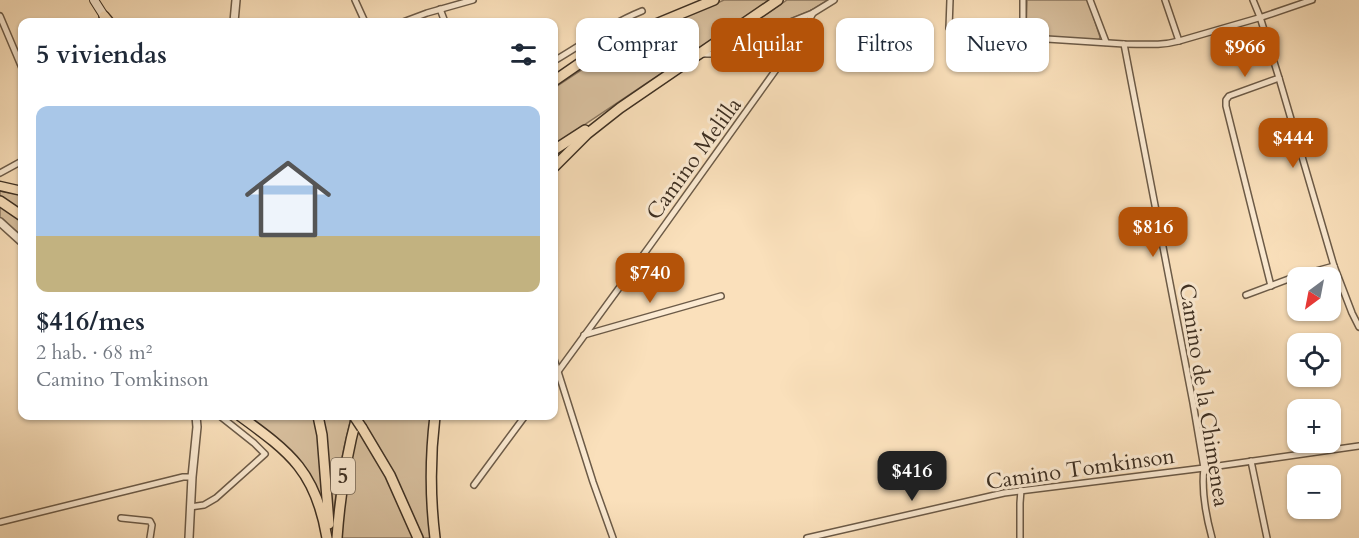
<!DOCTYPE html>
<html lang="es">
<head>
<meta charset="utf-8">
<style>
  :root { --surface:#fff; --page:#f6f6f7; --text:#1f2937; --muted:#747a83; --line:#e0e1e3; --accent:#b45309 }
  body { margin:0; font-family:Cardo,serif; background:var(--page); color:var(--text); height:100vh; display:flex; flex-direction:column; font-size:22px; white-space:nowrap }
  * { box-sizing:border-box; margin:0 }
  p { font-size:20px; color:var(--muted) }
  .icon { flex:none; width:33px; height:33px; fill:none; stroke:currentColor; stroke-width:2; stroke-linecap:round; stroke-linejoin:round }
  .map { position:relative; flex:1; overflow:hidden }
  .details { position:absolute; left:18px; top:18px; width:540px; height:402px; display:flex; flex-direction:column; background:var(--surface); border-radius:12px; box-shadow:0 2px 4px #0004 }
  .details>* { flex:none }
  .hud { position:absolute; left:576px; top:18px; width:570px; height:54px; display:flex; gap:12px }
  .needle { width:39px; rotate:212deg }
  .tools { position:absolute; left:1287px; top:267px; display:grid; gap:12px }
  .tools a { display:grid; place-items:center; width:54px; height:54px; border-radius:12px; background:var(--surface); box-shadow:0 2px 4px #0004; font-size:30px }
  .price { position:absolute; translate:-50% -51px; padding:0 14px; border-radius:12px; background:var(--accent); color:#fff; font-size:20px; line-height:39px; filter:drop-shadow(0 2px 3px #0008) }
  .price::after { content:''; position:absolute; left:50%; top:36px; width:18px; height:14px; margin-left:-9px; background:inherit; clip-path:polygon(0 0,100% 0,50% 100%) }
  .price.current { background:#222; color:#fff }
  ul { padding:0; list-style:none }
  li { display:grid; align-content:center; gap:12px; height:318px; padding:0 18px }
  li+li { border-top:2px solid var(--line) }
  li span { display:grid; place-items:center; height:186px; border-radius:12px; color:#555 }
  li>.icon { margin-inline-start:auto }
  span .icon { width:108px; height:108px; fill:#fffc; stroke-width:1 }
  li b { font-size:26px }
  h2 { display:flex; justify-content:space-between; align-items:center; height:72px; padding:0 18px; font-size:26px }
  .pill { padding:0 21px; border-radius:12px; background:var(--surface); box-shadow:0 2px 4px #0004; font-size:21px; line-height:54px }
  .pill.current { background:var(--accent); color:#fff }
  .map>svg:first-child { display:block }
  .green { fill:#dac2a1; stroke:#8c7862; stroke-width:1.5 }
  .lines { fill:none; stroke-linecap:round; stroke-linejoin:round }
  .minor-casing { stroke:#6c5b48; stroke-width:8 }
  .tertiary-casing { stroke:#6c5b48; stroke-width:10 }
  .secondary-casing { stroke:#3d2f22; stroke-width:10 }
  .primary-casing { stroke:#3d2f22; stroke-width:11 }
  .trunk-casing { stroke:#3d2f22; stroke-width:12 }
  .minor { stroke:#fcebd3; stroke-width:5 }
  .tertiary { stroke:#fcebd3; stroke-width:7 }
  .secondary { stroke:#fcebd3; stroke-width:8 }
  .primary { stroke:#fae0bb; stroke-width:8 }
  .trunk { stroke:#fae0bb; stroke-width:9 }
  .trunk-bridge-casing { stroke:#3d2f22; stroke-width:12; stroke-linecap:butt }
  .trunk-bridge { stroke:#fae0bb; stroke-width:9 }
  .labels { text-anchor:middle; stroke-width:6; stroke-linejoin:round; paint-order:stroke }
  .shield { fill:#fcebd3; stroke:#766757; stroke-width:1.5 }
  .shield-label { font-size:21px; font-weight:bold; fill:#3d2f22 }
  .street-label { font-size:22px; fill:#3d2f22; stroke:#fcebd3 }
</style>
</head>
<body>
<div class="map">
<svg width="1359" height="538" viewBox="0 0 1359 538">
  <rect width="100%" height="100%" fill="#fae0bb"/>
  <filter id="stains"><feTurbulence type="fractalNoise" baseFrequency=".00333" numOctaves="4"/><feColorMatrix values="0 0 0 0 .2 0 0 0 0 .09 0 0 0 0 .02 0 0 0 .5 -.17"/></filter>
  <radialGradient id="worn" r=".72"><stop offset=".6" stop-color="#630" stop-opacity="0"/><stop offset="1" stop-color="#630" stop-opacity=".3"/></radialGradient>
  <g class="green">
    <path d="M724 0H771L554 145V88L607 53 643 35Z"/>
    <path d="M787 0H828L810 11 715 49Z"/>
    <path d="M1027 0H1088L1100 37 1099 40 1027 36 1026 35Z"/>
    <path d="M0 191 22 195V212L0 197Z"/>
    <path d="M0 203 22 219V239L0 220Z"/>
    <path d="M244 416H316L325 511 310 480Z"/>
    <path d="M321 416H350L351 418 344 448 338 478 332 528Z"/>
    <path d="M361 416H431C428 441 426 466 427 491 428 507 430 522 432 538H422L360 418Z"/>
    <path d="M362 432 381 465 416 538H341L344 498 356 434Z"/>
  </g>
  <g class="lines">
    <defs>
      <g id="minor">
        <path d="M355 0 365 22"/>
        <path d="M950 0 949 28 952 33 1124 44C1143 44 1161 46 1179 41L1262 17 1312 0"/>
        <path d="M1090 0 1106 42"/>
        <path d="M1165 0 1179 41"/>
        <path d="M1253 0 1260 17 1279 78 1334 266 1352 313 1359 327"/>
        <path d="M440 9 445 22"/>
        <path d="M0 16 22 68"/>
        <path d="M403 22 427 13 473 0"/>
        <path d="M1023 37V0"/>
        <path d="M1124 44 1193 403 1204 468C1201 492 1206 516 1212 538"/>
        <path d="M700 54H711L813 13 834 0"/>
        <path d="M554 61C583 44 610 24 642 11"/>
        <path d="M0 173 22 161"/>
        <path d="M1271 286 1226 106V100L1229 96 1279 78"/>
        <path d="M1246 295 1294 277 1334 266"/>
        <path d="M584 335 721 296"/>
        <path d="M554 359 593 482 613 538"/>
        <path d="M554 377 649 247 803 32 813 13"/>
        <path d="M1251 461 1267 538"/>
        <path d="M474 485 525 416"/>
        <path d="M190 507 204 505 216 498 265 454 254 443 220 416"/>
        <path d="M121 518 150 521 152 525 150 538"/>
        <path d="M0 522 183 477H192"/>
        <path d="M807 538 1004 493 1204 468 1359 446"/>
        <path d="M1020 538V503L1021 490"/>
      </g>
      <g id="tertiary">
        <path d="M234 22 236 0"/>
        <path d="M0 222 22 242"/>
        <path d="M189 538 192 477 197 427 196 416"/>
      </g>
      <path id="secondary" d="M94 0 106 19"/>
      <path id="primary" d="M0 186 22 191"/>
      <g id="trunk">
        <path d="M104 16 109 22"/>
        <path d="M554 81 596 52 627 36 714 0"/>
        <path d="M554 150 585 130"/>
        <path d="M554 167 587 134 620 108 778 0"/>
        <path d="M0 201 22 216"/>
        <path d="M240 416C291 453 316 472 327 538"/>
        <path d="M318 416 322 435 329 524"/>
        <path d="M435 416C430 457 430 497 435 538"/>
        <path d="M362 428 390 475 418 538"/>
        <path d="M337 538C340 496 346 456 357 416"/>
      </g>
    </defs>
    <use href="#minor" class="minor-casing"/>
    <use href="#tertiary" class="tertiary-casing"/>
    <use href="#secondary" class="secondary-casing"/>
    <use href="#primary" class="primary-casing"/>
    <use href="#trunk" class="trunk-casing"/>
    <use href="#minor" class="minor"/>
    <use href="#tertiary" class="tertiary"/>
    <use href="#secondary" class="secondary"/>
    <use href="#primary" class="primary"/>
    <use href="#trunk" class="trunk"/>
    <defs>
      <path id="trunk-bridge" d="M354 416 362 428"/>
    </defs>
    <use href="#trunk-bridge" class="trunk-bridge-casing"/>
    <use href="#trunk-bridge" class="trunk-bridge"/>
  </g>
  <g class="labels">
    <rect class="shield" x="331" y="458" width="24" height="36" rx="4.5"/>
    <g class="shield-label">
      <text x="343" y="483">5</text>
    </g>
    <g class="street-label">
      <text transform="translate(693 158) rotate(-54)" y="8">Camino Melilla</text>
      <text transform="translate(1205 395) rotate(81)" y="8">Camino de la Chimenea</text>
      <text transform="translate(1080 468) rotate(-8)" y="8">Camino Tomkinson</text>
    </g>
  </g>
  <rect width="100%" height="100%" filter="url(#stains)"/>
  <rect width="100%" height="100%" fill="url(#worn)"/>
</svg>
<div class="tools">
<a><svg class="needle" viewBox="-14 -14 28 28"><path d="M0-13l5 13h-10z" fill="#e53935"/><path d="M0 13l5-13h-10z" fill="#747a83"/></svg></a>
<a><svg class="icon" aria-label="locate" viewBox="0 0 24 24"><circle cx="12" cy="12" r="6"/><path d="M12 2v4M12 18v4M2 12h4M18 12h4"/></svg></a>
<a>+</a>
<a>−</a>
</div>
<b class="price" style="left:1245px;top:78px">$966</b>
<b class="price" style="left:1293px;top:169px">$444</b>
<b class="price" style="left:1153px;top:258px">$816</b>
<b class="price" style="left:650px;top:304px">$740</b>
<b class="price current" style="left:912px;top:502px">$416</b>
<div class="hud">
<a class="pill">Comprar</a>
<a class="pill current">Alquilar</a>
<a class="pill">Filtros</a>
<a class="pill">Nuevo</a>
</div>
<section class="details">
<h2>5 viviendas<svg class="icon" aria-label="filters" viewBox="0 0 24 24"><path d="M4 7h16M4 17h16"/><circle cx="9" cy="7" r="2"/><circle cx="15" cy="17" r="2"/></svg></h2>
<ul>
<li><span style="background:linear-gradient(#a9c7e8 70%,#c2b280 0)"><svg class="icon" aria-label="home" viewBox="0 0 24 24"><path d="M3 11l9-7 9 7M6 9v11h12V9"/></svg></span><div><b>$416/mes</b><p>2 hab. · 68 m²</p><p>Camino Tomkinson</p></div></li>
</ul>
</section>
</div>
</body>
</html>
